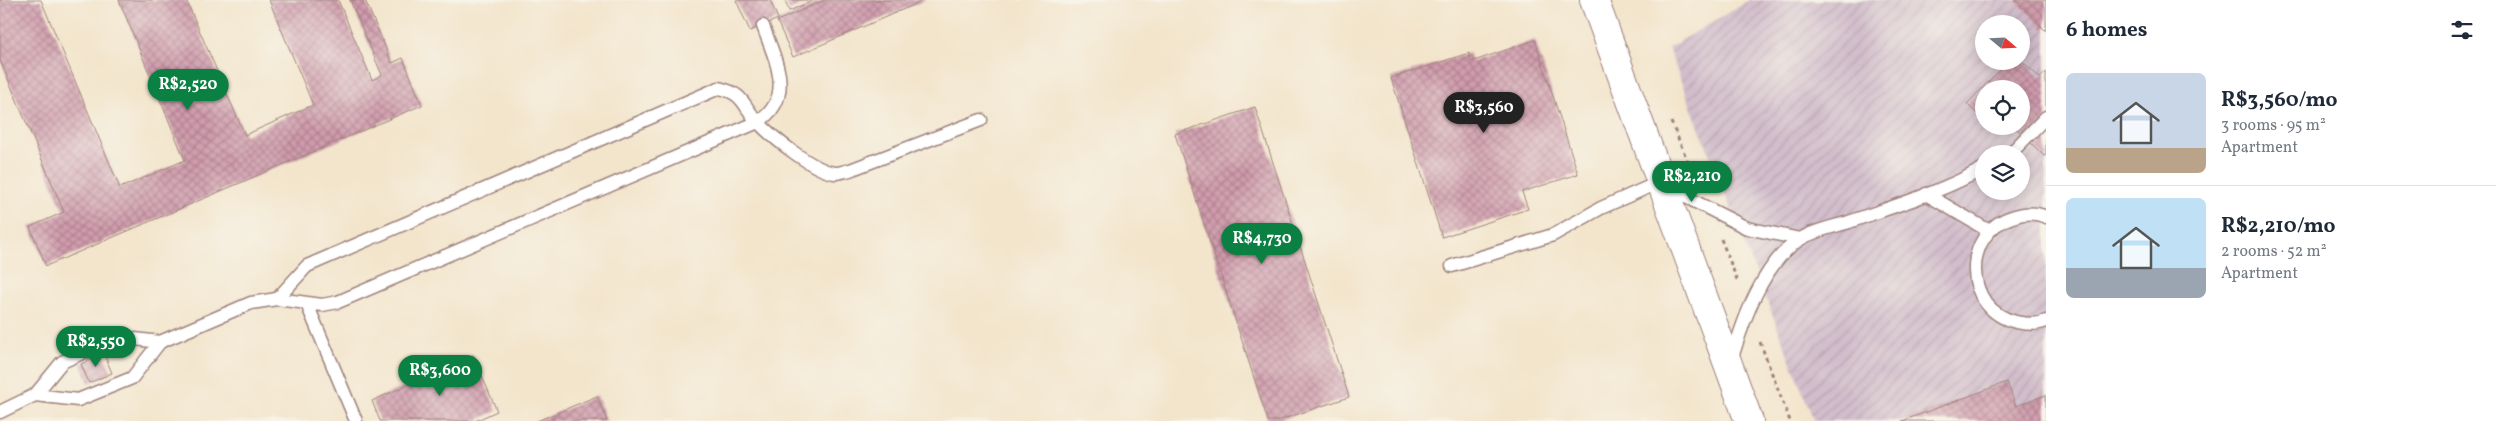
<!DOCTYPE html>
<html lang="en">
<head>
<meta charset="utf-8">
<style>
  :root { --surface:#fff; --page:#f2f2f3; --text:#1f2937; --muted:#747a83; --line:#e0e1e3; --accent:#0b8043 }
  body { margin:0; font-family:Vollkorn,serif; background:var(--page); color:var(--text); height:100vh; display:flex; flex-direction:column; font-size:19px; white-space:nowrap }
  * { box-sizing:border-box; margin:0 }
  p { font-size:16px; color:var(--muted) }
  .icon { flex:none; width:28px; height:28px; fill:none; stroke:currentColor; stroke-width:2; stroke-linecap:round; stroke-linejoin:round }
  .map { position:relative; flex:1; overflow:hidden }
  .sheet { display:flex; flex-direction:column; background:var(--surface); width:450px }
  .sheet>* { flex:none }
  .needle { width:32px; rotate:109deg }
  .fabs { position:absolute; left:1975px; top:15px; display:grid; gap:10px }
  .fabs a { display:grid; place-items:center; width:55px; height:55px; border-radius:50%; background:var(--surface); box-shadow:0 2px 12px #0003; font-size:25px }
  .price { position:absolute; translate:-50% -42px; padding:0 11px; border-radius:18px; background:var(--accent); color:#fff; font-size:16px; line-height:32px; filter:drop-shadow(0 1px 2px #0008) }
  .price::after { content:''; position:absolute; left:50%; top:30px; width:15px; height:11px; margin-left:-8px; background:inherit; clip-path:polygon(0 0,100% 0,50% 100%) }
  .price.selected { background:#222; color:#fff }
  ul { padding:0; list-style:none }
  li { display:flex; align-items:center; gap:15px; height:125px; padding:0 20px }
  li+li { border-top:1px solid var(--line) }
  li span { display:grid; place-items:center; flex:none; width:140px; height:100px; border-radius:8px; color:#555 }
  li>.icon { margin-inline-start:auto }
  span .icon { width:60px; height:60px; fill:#fffc; stroke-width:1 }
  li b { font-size:21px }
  h2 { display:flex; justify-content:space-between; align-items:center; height:60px; padding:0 20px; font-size:21px }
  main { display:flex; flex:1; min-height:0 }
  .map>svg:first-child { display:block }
  .industrial { fill:url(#industrial-furrows); fill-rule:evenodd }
  .building { fill:url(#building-cross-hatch) }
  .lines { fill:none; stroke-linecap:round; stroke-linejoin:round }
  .service-casing { stroke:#9e827c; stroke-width:15 }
  .tertiary-casing { stroke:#9e827c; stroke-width:30 }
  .path { stroke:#9e827c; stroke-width:3; stroke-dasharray:4 4; stroke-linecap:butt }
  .service { stroke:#fff; stroke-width:12 }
  .tertiary { stroke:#fff; stroke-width:28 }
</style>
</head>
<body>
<main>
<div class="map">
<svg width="2046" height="421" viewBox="0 0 2046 421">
  <defs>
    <pattern id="industrial-furrows" width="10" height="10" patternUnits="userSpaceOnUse" patternTransform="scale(1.25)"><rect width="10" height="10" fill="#d1bdcb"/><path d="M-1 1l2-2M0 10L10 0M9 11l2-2" fill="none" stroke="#b5a2ae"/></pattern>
    <pattern id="building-cross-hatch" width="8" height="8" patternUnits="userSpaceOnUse" patternTransform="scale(1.25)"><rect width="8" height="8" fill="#d09cad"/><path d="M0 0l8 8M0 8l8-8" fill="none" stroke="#ab7f8d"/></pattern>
  </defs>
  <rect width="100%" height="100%" fill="#f7f3e8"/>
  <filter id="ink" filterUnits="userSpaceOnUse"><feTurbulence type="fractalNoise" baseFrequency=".02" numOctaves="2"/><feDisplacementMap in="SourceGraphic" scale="10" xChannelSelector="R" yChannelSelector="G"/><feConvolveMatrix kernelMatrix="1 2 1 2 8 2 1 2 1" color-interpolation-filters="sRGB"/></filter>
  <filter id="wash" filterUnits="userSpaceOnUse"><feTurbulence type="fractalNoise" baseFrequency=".0096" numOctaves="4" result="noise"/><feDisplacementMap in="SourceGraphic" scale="20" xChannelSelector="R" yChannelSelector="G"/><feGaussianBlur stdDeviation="1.12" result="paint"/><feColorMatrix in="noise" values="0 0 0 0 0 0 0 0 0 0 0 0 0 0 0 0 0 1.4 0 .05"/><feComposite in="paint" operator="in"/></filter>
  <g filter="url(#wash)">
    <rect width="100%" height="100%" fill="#f3e5cc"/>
    <path class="industrial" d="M1750 0H2046V421H1814L1668 48ZM1984 24H2021V61H1984ZM1984 89H2021V126H1984ZM1984 154H2021V191H1984Z"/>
    <g id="blocks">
      <g class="building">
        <path d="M0 0H41L120 188 185 160 119 0H186L245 135 313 105 269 0H338L372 80 382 75 350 0H365L392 63 403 58 422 105 46 266 30 227 64 212 0 60Z"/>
        <path d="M736 0H770L778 19 750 31Z"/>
        <path d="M785 0H814L789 11Z"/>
        <path d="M825 0H925L793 57 777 21Z"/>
        <path d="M2015 0H2046V31Z"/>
        <path d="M1535 40 1578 174 1522 192 1528 209 1442 237 1391 78 1469 53 1471 62Z"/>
        <path d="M2008 61H2022L2040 78 2046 72V155L2044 156 2014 126H2021V89H1984V121L1967 104Z"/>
        <path d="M1255 107 1349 397 1277 421H1268L1175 134Z"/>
        <path d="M104 354 112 373 89 383 81 364Z"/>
        <path d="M473 355 497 411 475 421H380L372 401Z"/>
        <path d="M2007 382 2016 406 2046 395V421H1902Z"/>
        <path d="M597 396 607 421H537Z"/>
      </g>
    </g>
  </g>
  <g filter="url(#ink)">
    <use href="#blocks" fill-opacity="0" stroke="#9e827c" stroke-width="1"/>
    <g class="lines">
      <defs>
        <g id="service">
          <path d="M2010 154 2046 117"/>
          <path d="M1666 187 1747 228 1800 239"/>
          <path d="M1926 194 1989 231"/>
          <path d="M2046 217C2035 212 2023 213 2012 217 1961 233 1963 310 2016 322 2025 324 2037 325 2046 321"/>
          <path d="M1452 266 1553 235 1601 208 1662 181"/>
          <path d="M277 299 307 266 719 88C745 94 742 105 758 122 773 138 814 171 835 173 840 173 845 171 850 170L981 120"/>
          <path d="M307 304 356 421"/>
          <path d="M1731 361C1743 321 1762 264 1799 240 1812 231 1833 227 1849 222 1894 206 1942 192 1984 168"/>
          <path d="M35 395 62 362 118 337 160 342"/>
          <path d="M0 412 35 395 78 400 132 378 160 342 251 303 277 299 322 305 338 302 758 122C796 97 775 60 763 26"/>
        </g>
        <path id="tertiary" d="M1594 0 1749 421"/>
      </defs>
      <use href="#service" class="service-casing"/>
      <use href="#tertiary" class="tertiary-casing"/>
      <g class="path">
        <path d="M1671 122 1695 178"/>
        <path d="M1721 239 1738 282"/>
        <path d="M1760 342 1790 421"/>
      </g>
      <use href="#service" class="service"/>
      <use href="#tertiary" class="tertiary"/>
    </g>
  </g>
</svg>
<div class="fabs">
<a><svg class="needle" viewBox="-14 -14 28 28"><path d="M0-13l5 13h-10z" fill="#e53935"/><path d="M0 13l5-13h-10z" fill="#747a83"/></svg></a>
<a><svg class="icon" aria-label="locate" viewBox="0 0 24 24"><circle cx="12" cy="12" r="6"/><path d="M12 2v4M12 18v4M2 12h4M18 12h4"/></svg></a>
<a><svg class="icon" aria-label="layers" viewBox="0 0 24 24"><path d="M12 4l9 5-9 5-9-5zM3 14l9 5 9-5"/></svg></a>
</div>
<b class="price" style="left:188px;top:111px">R$2,520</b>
<b class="price selected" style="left:1484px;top:134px">R$3,560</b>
<b class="price" style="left:1692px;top:203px">R$2,210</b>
<b class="price" style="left:1262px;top:265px">R$4,730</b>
<b class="price" style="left:96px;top:368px">R$2,550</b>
<b class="price" style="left:440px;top:397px">R$3,600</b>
</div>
<section class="sheet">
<h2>6 homes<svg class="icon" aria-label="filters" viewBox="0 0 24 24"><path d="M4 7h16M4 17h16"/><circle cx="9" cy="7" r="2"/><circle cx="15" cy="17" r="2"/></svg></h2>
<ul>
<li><span style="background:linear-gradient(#c9d6e8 75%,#b9a48a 0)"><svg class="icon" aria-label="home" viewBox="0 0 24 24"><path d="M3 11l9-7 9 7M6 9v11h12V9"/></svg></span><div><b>R$3,560/mo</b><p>3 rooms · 95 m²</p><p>Apartment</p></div></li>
<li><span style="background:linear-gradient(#bfe0f5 70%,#9aa5b1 0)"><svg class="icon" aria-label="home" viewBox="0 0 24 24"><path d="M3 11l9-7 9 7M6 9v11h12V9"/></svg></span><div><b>R$2,210/mo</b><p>2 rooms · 52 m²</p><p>Apartment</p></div></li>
</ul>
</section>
</main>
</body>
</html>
